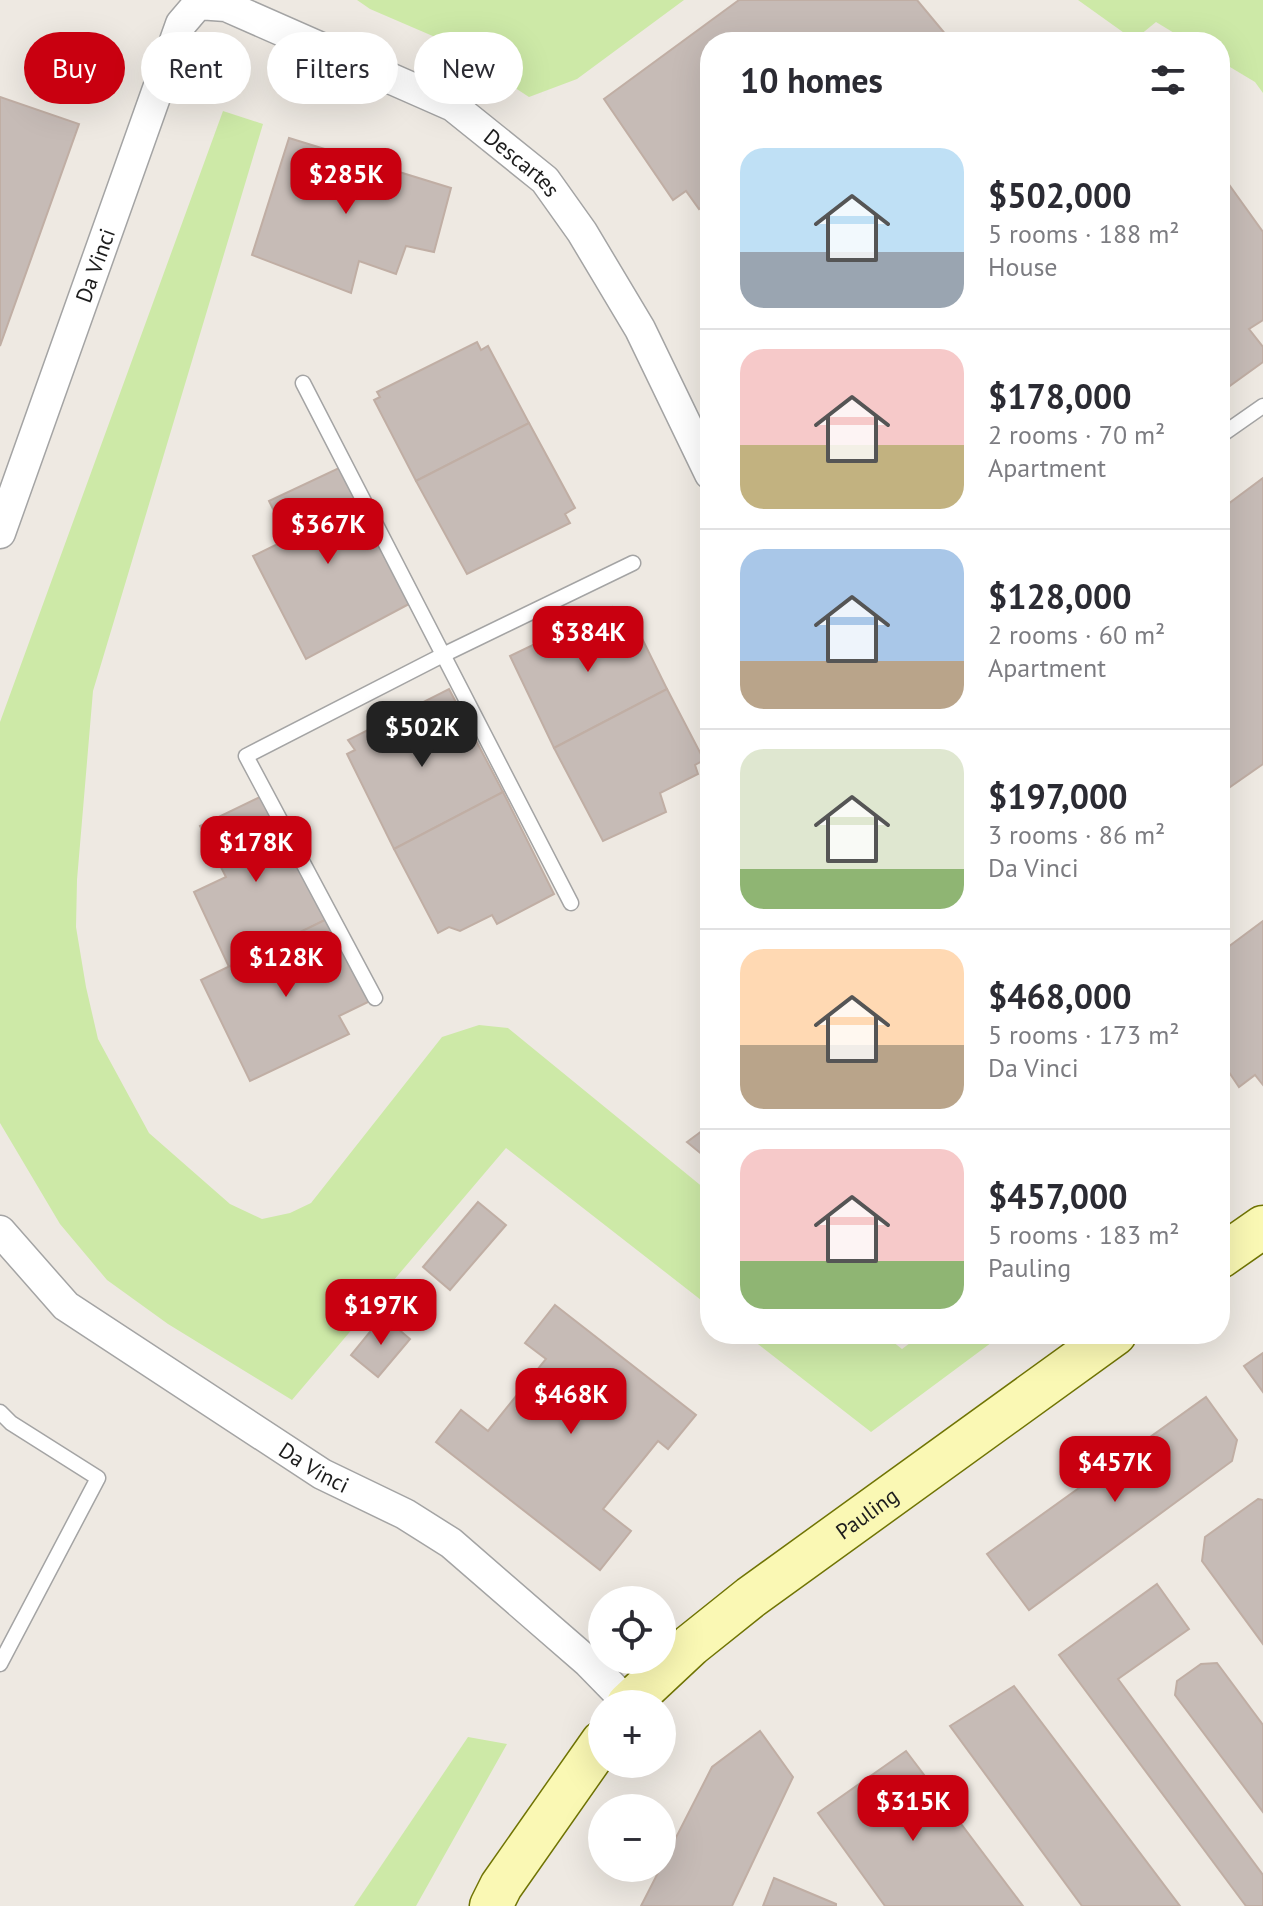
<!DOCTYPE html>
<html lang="en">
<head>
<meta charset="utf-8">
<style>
  :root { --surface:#fff; --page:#f7f7f7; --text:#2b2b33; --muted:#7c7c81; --line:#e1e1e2; --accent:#c90010 }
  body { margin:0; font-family:"PT Sans",sans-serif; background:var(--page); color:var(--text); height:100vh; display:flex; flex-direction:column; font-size:30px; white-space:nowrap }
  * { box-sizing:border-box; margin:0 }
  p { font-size:26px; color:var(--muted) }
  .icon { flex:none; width:44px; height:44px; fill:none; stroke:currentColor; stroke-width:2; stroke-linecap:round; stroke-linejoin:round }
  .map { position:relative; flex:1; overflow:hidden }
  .sheet { position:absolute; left:700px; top:32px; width:530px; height:1312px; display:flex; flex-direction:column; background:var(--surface); border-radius:32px; box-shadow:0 8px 32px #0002 }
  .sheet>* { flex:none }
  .guide { position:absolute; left:24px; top:32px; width:556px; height:72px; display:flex; gap:16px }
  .fabs { position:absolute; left:588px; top:1586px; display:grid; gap:16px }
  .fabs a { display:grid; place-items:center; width:88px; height:88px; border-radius:50%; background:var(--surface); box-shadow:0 8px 32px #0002; font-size:40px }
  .price { position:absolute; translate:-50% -68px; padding:0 18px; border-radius:16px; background:var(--accent); color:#fff; font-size:26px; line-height:52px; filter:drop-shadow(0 2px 4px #0008) }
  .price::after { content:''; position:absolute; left:50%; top:48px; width:24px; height:18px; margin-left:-12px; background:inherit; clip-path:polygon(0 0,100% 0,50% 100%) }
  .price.selected { background:#222; color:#fff }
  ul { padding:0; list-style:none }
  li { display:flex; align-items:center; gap:24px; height:200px; padding:0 40px }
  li+li { border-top:2px solid var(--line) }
  li span { display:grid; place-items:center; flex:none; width:224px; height:160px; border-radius:24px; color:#555 }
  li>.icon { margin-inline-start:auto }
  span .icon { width:96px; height:96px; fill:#fffc; stroke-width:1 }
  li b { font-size:34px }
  h2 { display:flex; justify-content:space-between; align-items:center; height:96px; padding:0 40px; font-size:34px }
  .tag { padding:0 28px; border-radius:36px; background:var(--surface); box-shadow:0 8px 32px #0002; font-size:28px; line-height:72px }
  .tag.selected { background:var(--accent); color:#fff }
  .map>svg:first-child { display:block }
  .grass { fill:#cde9a7 }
  .building { fill:#c6bbb6; stroke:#c0aea4; stroke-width:2 }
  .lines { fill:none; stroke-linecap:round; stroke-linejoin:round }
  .lane-casing { stroke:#a4a4a4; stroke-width:17 }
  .street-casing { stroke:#a4a4a4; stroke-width:33 }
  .secondary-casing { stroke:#707404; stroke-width:45 }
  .lane { stroke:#fff; stroke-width:14 }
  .street { stroke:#fff; stroke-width:30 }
  .secondary { stroke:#faf8b4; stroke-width:42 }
  .labels { text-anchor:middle; stroke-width:6; stroke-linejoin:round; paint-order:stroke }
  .street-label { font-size:22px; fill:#1d1d1d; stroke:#fff }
</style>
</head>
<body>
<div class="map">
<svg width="1263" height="1906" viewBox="0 0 1263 1906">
  <rect width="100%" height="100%" fill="#eee9e2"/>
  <g class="grass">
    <path d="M357 0H684L577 79 529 97 442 40 370 9Z"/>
    <path d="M1078 0H1263V93L1255 82 1220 61V42H1189L1156 22 1134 40Z"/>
    <path d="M223 111 263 124 93 691 77 880 76 927 86 987 98 1039 149 1133 230 1204 262 1219 290 1213 311 1203 442 1037 479 1025 508 1028 710 1193V1307L506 1148 292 1400 168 1324 107 1280 60 1224 0 1123V722Z"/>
    <path d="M745 1334H883L902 1349 922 1334H1003L871 1432Z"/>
    <path d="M468 1737 507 1744 416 1906H354Z"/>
  </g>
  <g class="building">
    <path d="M739 0H917L952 42H710V201L699 209 686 191 673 200 604 99Z"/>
    <path d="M0 97 79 124 0 346Z"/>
    <path d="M289 138 451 188 434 252 406 246 396 274 359 261 351 293 252 255Z"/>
    <path d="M1220 172 1263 232V320L1249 329 1263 347V362L1220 393Z"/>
    <path d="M477 342 481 350 488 346 529 423 416 481 374 400 380 397 377 392Z"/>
    <path d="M529 423 575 508 565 514 570 523 467 574 416 481Z"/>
    <path d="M339 468 409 604 306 659 253 556 288 539 269 501Z"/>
    <path d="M1263 478V764L1220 794V510Z"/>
    <path d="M612 607 617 615 628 610 667 689 554 748 510 656Z"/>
    <path d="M449 689 503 792 394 849 347 754 355 750 348 740Z"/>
    <path d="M667 689 704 760 695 765 698 774 660 793 666 812 603 841 554 748Z"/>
    <path d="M503 792 554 894 497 924 492 915 460 931 449 927 438 933 394 849Z"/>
    <path d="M266 794 327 919 229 967 194 892 226 877 200 826Z"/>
    <path d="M327 919 370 1001 339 1016 349 1034 250 1081 201 980Z"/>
    <path d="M1263 921V1085L1255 1075 1239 1087 1220 1059V953Z"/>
    <path d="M710 1125V1161L687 1142Z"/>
    <path d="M478 1202 506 1225 450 1290 423 1267Z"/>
    <path d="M555 1305 696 1415 668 1449 658 1441 603 1509 631 1531 600 1570 436 1442 461 1410 488 1431 546 1359 525 1343Z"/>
    <path d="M383 1316 410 1339 378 1377 351 1355Z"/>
    <path d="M1263 1353V1392L1244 1366Z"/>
    <path d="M1206 1397 1237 1440 1232 1461 1029 1610 987 1554Z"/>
    <path d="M1258 1499 1263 1500V1644L1202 1561 1205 1537Z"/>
    <path d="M1157 1584 1189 1629 1118 1679 1263 1875V1906H1246L1059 1655Z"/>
    <path d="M1217 1663 1263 1725V1812L1175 1695 1177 1681 1201 1664Z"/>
    <path d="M1014 1686 1180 1906H1082L950 1726Z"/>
    <path d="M760 1731 793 1777 732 1906H641L712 1767Z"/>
    <path d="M906 1751 1023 1906H885L818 1813Z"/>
    <path d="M774 1878 836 1904V1906H763Z"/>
  </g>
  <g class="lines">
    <defs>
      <g id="lane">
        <path d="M303 383 571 903"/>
        <path d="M1220 436 1263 406"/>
        <path d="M375 998 246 756 443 655 633 563"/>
        <path d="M0 1412 11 1423 98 1478 0 1664"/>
      </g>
      <g id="street">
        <path id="s1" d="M0 533 181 24 198 4 226 6 453 106 545 180 582 232 640 329 710 474"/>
        <path id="s2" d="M0 1231 66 1306 322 1474 405 1514 451 1543 588 1662 629 1704"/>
      </g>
      <g id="secondary">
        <path d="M1220 1257 1263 1227"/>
        <path id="s3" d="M628 1704 691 1645 751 1597 1115 1334"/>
        <path d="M491 1906 501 1886 602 1742"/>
      </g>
    </defs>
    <use href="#lane" class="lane-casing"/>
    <use href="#street" class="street-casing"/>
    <use href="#secondary" class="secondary-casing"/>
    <use href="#lane" class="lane"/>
    <use href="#street" class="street"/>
    <use href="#secondary" class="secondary"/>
  </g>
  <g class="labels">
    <g class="street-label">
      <text dy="8" stroke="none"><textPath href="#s1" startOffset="932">Descartes</textPath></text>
      <text dy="8" stroke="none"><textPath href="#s1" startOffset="284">Da Vinci</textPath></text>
      <text dy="8" stroke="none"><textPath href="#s2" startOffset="396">Da Vinci</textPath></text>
      <text dy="8" stroke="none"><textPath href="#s3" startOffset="306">Pauling</textPath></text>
    </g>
  </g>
</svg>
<div class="fabs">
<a><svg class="icon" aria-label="locate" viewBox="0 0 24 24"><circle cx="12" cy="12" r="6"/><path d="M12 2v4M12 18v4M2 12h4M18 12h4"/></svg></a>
<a>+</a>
<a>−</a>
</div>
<b class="price" style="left:346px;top:216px">$285K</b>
<b class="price" style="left:328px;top:566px">$367K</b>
<b class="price" style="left:588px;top:674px">$384K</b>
<b class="price selected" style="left:422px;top:769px">$502K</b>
<b class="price" style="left:256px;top:884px">$178K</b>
<b class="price" style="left:286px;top:999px">$128K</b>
<b class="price" style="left:381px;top:1347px">$197K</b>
<b class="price" style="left:571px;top:1436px">$468K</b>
<b class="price" style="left:1115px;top:1504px">$457K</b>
<b class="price" style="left:913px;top:1843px">$315K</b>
<div class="guide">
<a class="tag selected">Buy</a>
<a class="tag">Rent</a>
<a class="tag">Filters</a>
<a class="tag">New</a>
</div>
<section class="sheet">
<h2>10 homes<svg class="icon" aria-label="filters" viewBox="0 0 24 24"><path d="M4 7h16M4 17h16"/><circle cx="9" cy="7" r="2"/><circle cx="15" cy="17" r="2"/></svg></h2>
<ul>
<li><span style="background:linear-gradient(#bfe0f5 65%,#9aa5b1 0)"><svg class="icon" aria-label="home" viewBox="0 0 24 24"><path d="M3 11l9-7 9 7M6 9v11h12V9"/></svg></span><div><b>$502,000</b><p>5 rooms · 188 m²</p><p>House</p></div></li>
<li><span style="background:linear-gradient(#f6c9c9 60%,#c2b280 0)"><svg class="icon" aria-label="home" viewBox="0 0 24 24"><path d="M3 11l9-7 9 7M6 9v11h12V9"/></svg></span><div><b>$178,000</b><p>2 rooms · 70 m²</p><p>Apartment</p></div></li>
<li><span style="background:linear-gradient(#a9c7e8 70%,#b9a48a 0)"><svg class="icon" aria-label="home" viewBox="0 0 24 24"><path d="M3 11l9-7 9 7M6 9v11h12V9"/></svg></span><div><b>$128,000</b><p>2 rooms · 60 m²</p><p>Apartment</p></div></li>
<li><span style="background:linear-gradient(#dfe7d0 75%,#8fb573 0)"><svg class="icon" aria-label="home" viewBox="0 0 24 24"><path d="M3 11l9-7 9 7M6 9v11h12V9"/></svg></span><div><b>$197,000</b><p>3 rooms · 86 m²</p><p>Da Vinci</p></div></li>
<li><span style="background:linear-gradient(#ffd9b3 60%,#b9a48a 0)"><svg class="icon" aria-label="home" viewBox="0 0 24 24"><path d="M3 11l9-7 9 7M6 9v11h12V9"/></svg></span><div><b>$468,000</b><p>5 rooms · 173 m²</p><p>Da Vinci</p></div></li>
<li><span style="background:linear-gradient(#f6c9c9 70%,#8fb573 0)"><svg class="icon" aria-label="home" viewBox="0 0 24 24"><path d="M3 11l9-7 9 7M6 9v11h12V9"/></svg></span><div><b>$457,000</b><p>5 rooms · 183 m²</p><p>Pauling</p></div></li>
</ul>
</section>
</div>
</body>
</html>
